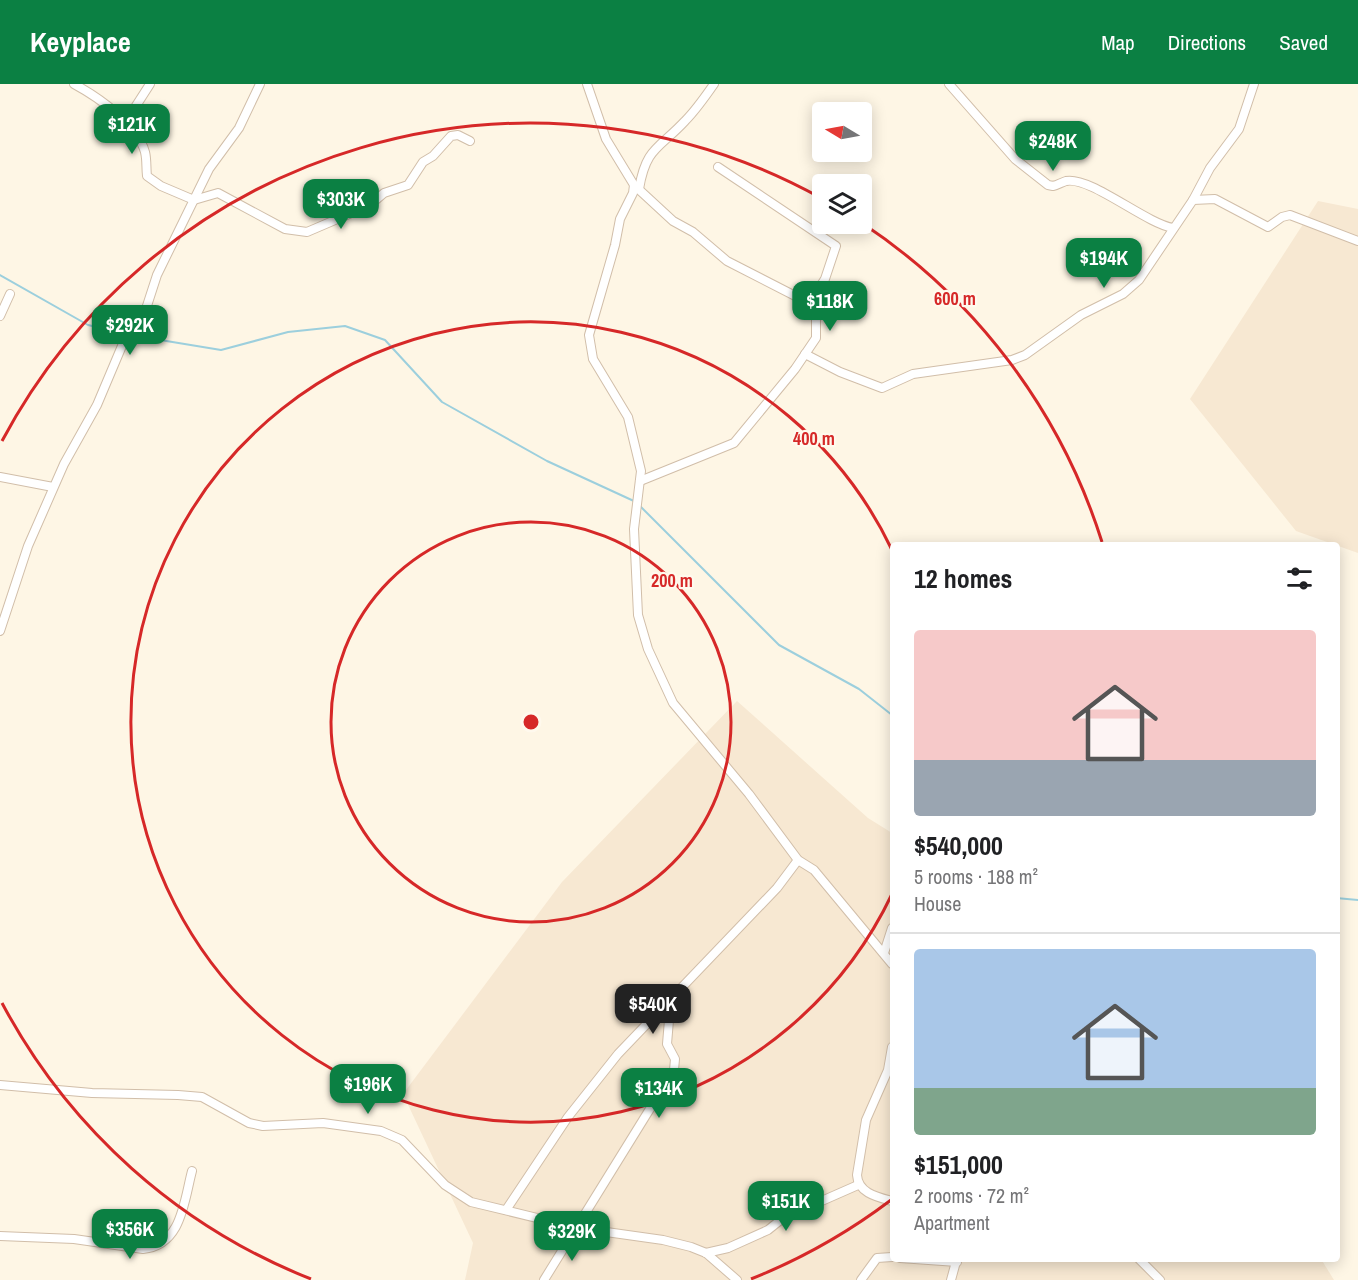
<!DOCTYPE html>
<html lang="en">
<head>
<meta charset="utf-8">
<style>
  :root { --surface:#fff; --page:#f2f2f2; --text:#202124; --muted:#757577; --line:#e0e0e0; --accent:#0b8043 }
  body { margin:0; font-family:"Archivo Narrow",sans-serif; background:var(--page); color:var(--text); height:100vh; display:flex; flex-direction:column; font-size:22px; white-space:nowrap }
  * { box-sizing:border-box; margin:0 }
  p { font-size:20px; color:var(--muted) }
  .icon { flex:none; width:33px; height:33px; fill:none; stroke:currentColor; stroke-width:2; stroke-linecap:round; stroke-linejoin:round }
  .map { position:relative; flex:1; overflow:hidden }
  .side { position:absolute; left:890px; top:458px; width:450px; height:720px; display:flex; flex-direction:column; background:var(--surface); border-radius:6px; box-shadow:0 3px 15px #0003 }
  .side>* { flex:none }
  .needle { width:39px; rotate:280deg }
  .fabs { position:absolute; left:812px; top:18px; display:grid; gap:12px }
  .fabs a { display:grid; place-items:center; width:60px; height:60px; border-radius:6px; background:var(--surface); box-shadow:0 3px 15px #0003; font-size:30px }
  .price { position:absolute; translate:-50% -51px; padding:0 14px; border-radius:12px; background:var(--accent); color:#fff; font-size:20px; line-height:39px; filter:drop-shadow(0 2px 3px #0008) }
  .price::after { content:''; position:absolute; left:50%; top:36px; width:18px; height:14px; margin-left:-9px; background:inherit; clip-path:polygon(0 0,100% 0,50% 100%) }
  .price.on { background:#222; color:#fff }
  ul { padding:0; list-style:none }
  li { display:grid; align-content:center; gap:12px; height:318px; padding:0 24px }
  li+li { border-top:2px solid var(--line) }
  li span { display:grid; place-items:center; height:186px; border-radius:6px; color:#555 }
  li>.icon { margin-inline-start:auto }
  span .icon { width:108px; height:108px; fill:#fffc; stroke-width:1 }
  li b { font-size:26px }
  h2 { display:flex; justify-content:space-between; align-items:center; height:72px; padding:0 24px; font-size:26px }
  header { display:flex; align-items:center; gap:36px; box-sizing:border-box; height:84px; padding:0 30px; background:var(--accent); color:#fff }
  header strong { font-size:28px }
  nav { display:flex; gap:33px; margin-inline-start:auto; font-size:21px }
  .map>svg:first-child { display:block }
  .residential { fill:#f7e8d2 }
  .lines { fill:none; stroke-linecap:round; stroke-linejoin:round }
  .stream { stroke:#9ccfdd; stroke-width:2 }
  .minor-casing { stroke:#d1bea9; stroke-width:10 }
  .minor { stroke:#fff; stroke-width:8 }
  .ring { fill:none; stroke:#d62828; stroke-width:3 }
  .centre { fill:#d62828; stroke:#fff9ed; stroke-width:3 }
  .ring-label { font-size:18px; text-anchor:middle; font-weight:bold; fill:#d62828; stroke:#fff9ed; stroke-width:4.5; stroke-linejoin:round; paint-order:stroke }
</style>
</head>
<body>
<header>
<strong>Keyplace</strong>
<nav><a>Map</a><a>Directions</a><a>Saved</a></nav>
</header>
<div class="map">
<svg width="1358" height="1196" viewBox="0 0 1358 1196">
  <rect width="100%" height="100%" fill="#fef6e5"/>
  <g class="residential">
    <path d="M1318 117 1358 125V469L1296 447 1190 315Z"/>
    <path d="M737 617 868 734 892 749V1174L1321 1175 1334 1196H465L473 1159 403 1010 562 798Z"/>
  </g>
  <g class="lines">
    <g class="stream">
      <path d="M0 191 88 241 125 250"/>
      <path d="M130 251 221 266 288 248 345 242 385 256 442 318 547 377 636 418"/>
      <path d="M640 422 779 561 859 605 892 631"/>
      <path d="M1336 814 1358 816"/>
    </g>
    <defs>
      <g id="minor">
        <path d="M74 0C98 13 137 40 145 68 147 76 146 84 147 92L161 102 194 116 218 109 285 145 307 148 370 121 384 109 408 101 423 78 433 72 451 52 458 51 470 57"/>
        <path d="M587 0 606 55 634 101 633 109 620 135 615 161 589 251 593 275 628 333 641 387 634 445 638 531 648 565 673 619 749 710 798 776 814 786 892 880"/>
        <path d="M949 0 1015 75 1048 101 1053 102C1058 101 1062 98 1066 97 1090 92 1145 139 1173 144"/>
        <path d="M125 39 150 0"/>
        <path d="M718 83 836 162 825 195 809 220"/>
        <path d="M634 101 673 137 693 148 727 177 805 217 816 234V254L795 285 734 359 640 397"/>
        <path d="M639 105C646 63 659 65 685 37 696 26 705 13 714 0"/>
        <path d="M1193 116 1210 84 1239 45 1254 0"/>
        <path d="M0 232 10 210"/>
        <path d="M805 270 840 288 882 304 913 290 1012 276 1025 271 1081 231 1123 210 1139 196 1193 116 1215 115 1268 143 1282 133 1290 131 1358 157"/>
        <path d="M0 393 53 403"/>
        <path d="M0 547 28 462 64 380 97 321 127 250 144 231 157 191 209 85 239 44 260 0"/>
        <path d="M884 869 892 844"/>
        <path d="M892 963 888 986 866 1036 857 1091C858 1109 877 1113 892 1117"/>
        <path d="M0 1001 92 1009 178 1011 202 1013 249 1039 263 1042 323 1039 381 1047 402 1056 445 1101 471 1118 578 1144 663 1156 691 1163 706 1169 737 1196"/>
        <path d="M506 1126 568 1033 618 970 777 804 798 776"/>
        <path d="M0 1152 74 1155 143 1165C182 1161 184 1117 192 1087"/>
        <path d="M706 1169 728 1164 768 1146 783 1134 858 1101"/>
        <path d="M900 1174 957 1178"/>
        <path d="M1138 1174 1160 1196"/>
        <path d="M544 1196 674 986 675 975 667 960 671 912"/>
        <path d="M861 1196 877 1174 892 1173"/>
        <path d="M951 1196 957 1174"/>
      </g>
    </defs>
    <use href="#minor" class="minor-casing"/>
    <use href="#minor" class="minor"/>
  </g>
  <g class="ring">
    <circle cx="531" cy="638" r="200"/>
    <path d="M892 810A400 400 0 1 1 892 466"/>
    <path d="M891 1116A599 599 0 0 1 751 1195M311 1195A599 599 0 0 1 2 919M2 357A599 599 0 0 1 821 114M862 139A599 599 0 0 1 1102 458"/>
  </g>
  <circle cx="531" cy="638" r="9" class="centre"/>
  <g class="ring-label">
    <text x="955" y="221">600 m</text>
    <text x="814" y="361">400 m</text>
    <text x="672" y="503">200 m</text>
  </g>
</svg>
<div class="fabs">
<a><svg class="needle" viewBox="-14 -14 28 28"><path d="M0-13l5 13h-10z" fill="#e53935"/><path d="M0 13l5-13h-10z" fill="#757577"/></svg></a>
<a><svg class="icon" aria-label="layers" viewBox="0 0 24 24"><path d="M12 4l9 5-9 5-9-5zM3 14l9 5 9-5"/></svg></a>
</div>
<b class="price" style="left:132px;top:71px">$121K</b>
<b class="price" style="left:1053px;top:88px">$248K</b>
<b class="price" style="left:341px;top:146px">$303K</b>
<b class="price" style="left:1104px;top:205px">$194K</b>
<b class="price" style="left:830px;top:248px">$118K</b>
<b class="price" style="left:130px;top:272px">$292K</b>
<b class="price on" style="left:653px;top:951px">$540K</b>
<b class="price" style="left:368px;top:1031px">$196K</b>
<b class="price" style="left:659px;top:1035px">$134K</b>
<b class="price" style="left:786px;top:1148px">$151K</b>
<b class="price" style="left:130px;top:1176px">$356K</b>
<b class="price" style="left:572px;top:1178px">$329K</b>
<section class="side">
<h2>12 homes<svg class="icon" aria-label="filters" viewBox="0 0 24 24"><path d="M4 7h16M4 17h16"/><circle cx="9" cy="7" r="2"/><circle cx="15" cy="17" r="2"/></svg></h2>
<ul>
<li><span style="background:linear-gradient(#f6c9c9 70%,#9aa5b1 0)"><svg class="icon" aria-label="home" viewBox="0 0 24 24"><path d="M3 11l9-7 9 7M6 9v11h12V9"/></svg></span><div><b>$540,000</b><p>5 rooms · 188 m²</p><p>House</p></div></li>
<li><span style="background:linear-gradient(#a9c7e8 75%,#7fa58c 0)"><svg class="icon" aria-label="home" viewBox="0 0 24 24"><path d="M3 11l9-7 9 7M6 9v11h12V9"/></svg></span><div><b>$151,000</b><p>2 rooms · 72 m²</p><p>Apartment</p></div></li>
</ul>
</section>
</div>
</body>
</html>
